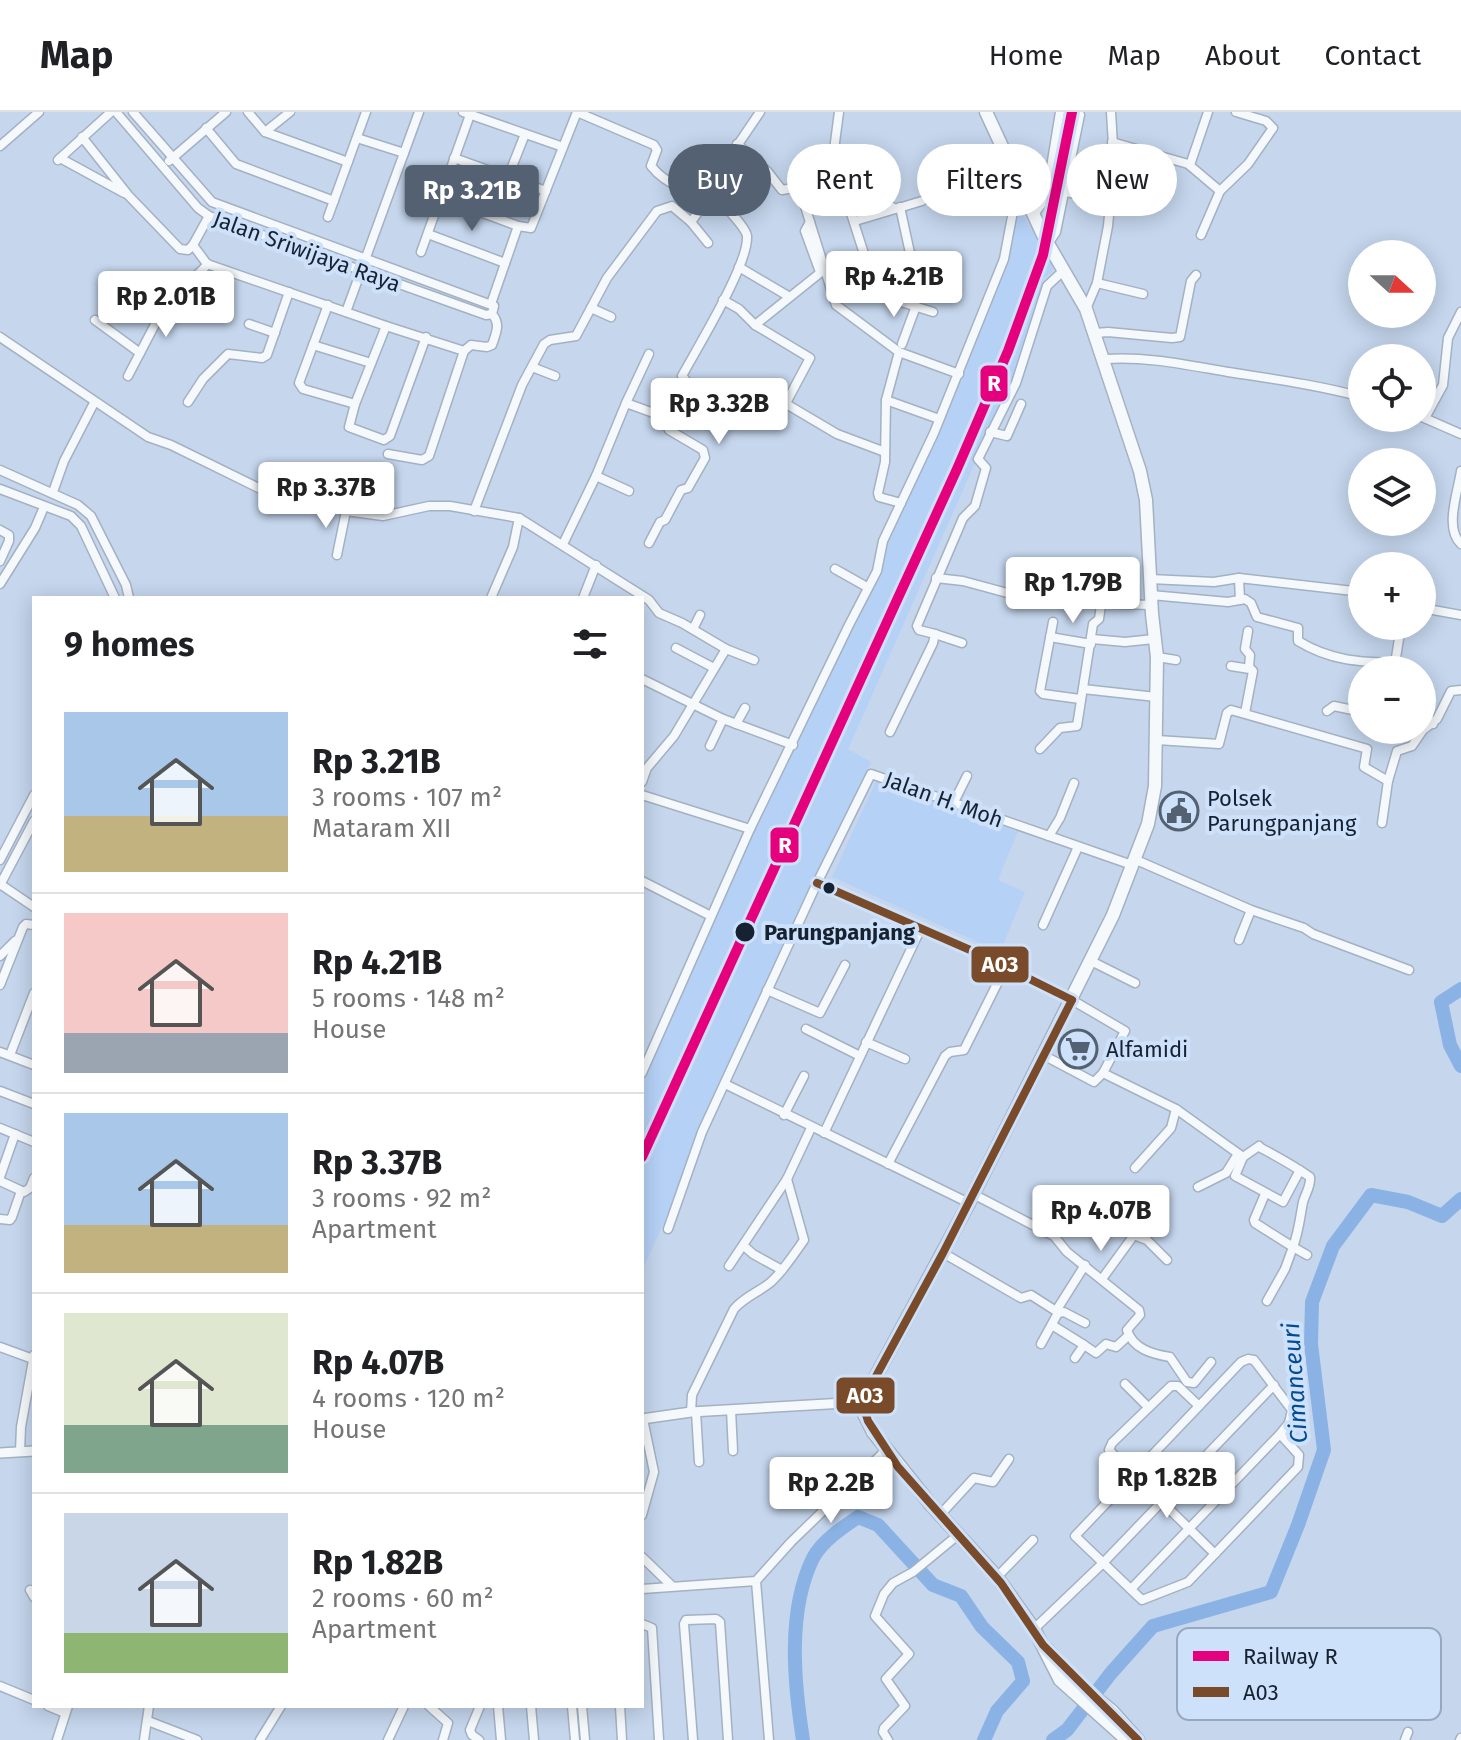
<!DOCTYPE html>
<html lang="en">
<head>
<meta charset="utf-8">
<style>
  :root { --surface:#fff; --page:#f2f2f2; --text:#202124; --muted:#757577; --line:#e0e0e0; --accent:#536173 }
  body { margin:0; font-family:"Fira Sans",sans-serif; background:var(--page); color:var(--text); height:100vh; display:flex; flex-direction:column; font-size:30px; white-space:nowrap }
  * { box-sizing:border-box; margin:0 }
  p { font-size:26px; color:var(--muted) }
  .icon { flex:none; width:44px; height:44px; fill:none; stroke:currentColor; stroke-width:2; stroke-linecap:round; stroke-linejoin:round }
  .map { position:relative; flex:1; overflow:hidden }
  .details { position:absolute; left:32px; top:484px; width:612px; height:1112px; display:flex; flex-direction:column; background:var(--surface); border-radius:0px; box-shadow:0 4px 20px #0003 }
  .details>* { flex:none }
  .hud { position:absolute; left:668px; top:32px; width:672px; height:72px; display:flex; gap:16px }
  .needle { width:52px; rotate:111deg }
  .controls { position:absolute; left:1348px; top:128px; display:grid; gap:16px }
  .controls a { display:grid; place-items:center; width:88px; height:88px; border-radius:50%; background:var(--surface); box-shadow:0 4px 20px #0003; font-size:40px }
  .price { position:absolute; translate:-50% -68px; padding:0 18px; border-radius:8px; background:#fff; color:#222; font-size:26px; line-height:52px; filter:drop-shadow(0 2px 4px #0008) }
  .price::after { content:''; position:absolute; left:50%; top:48px; width:24px; height:18px; margin-left:-12px; background:inherit; clip-path:polygon(0 0,100% 0,50% 100%) }
  .price.on { background:var(--accent); color:#fff }
  ul { padding:0; list-style:none }
  li { display:flex; align-items:center; gap:24px; height:200px; padding:0 32px }
  li+li { border-top:2px solid var(--line) }
  li span { display:grid; place-items:center; flex:none; width:224px; height:160px; border-radius:0px; color:#555 }
  li>.icon { margin-inline-start:auto }
  span .icon { width:96px; height:96px; fill:#fffc; stroke-width:1 }
  li b { font-size:34px }
  h2 { display:flex; justify-content:space-between; align-items:center; height:96px; padding:0 32px; font-size:34px }
  .tag { padding:0 28px; border-radius:36px; background:var(--surface); box-shadow:0 4px 20px #0003; font-size:28px; line-height:72px }
  .tag.on { background:var(--accent); color:#fff }
  header { display:flex; align-items:center; gap:48px; box-sizing:border-box; height:112px; padding:0 40px; background:var(--surface); border-bottom:2px solid var(--line) }
  header strong { font-size:38px }
  nav { display:flex; gap:44px; margin-inline-start:auto; font-size:28px }
  .map>svg:first-child { display:block }
  .built { fill:#b6d1f6 }
  .lines { fill:none; stroke-linecap:round; stroke-linejoin:round }
  .river { stroke:#8bb2e4; stroke-width:14 }
  .minor-casing { stroke:#a3b1c3; stroke-width:11 }
  .tertiary-casing { stroke:#a3b1c3; stroke-width:12 }
  .primary-casing { stroke:#a3b1c3; stroke-width:15 }
  .minor { stroke:#f6f9fc; stroke-width:8 }
  .tertiary { stroke:#f6f9fc; stroke-width:9 }
  .primary { stroke:#f6f9fc; stroke-width:12 }
  .bus-1-casing { stroke:#cde1fa; stroke-width:14 }
  .bus-1 { stroke:#7a4b2a; stroke-width:8 }
  .rail-1-casing { stroke:#cde1fa; stroke-width:16 }
  .rail-1 { stroke:#e5007d; stroke-width:10 }
  .bus-dot { fill:#162231; stroke:#cde1fa; stroke-width:3 }
  .labels { text-anchor:middle; stroke-width:8; stroke-linejoin:round; paint-order:stroke }
  .street-label { font-size:22px; fill:#162231; stroke:#cde1fa }
  .poi-label { font-size:22px; fill:#162231; stroke:#cde1fa; text-anchor:start }
  .stop-label { font-size:22px; font-weight:bold; fill:#162231; stroke:#cde1fa; text-anchor:start }
  .water-label { font-size:24px; font-style:italic; fill:#034b93; stroke:#cde1fa }
  .key { fill:#cde1fa; stroke:#96a8be; stroke-width:2 }
  .key-label { font-size:22px; fill:#162231 }
  .line-badge { stroke:#cde1fa; stroke-width:3 }
  .badge-label { font-size:22px; text-anchor:middle; font-weight:bold; fill:#fff }
</style>
</head>
<body>
<header>
<strong>Map</strong>
<nav><a>Home</a><a>Map</a><a>About</a><a>Contact</a></nav>
</header>
<div class="map">
<svg width="1461" height="1628" viewBox="0 0 1461 1628">
  <rect width="100%" height="100%" fill="#c5d6ed"/>
  <g class="built">
    <path d="M1062 0H1079L1054 132 1052 160 1044 166 1023 243 848 637 871 650 642 1159V967L751 717 879 454 880 439 1008 142 1015 100 1022 101 1038 128 1055 55Z"/>
    <path d="M877 667 1018 719 998 768 1025 780 1000 840 832 765Z"/>
  </g>
  <g class="lines">
    <g class="river">
      <path d="M1461 877 1441 890 1450 933 1461 954"/>
      <path d="M803 1628C794 1571 787 1499 813 1446 822 1429 843 1415 858 1405L878 1413 933 1473 961 1484 982 1515 1018 1550 1023 1569 997 1599 984 1628"/>
      <path d="M1053 1628 1067 1618 1111 1561 1153 1514 1271 1480 1298 1413 1324 1338 1311 1232 1312 1190 1333 1134 1371 1083 1408 1090 1442 1104 1461 1087"/>
    </g>
    <defs>
      <g id="minor">
        <path d="M116 0 198 96 209 104 486 203 492 202"/>
        <path d="M133 0 212 90 494 194 492 202C501 212 496 221 492 233L487 235 471 233 464 239 429 344 422 348 388 342"/>
        <path d="M248 0 265 20 348 50"/>
        <path d="M463 0 563 35"/>
        <path d="M577 0 654 33 657 38 651 54C668 75 691 80 717 85"/>
        <path d="M839 0 834 38 838 61 876 179 882 184 933 200"/>
        <path d="M206 16 236 52 334 89"/>
        <path d="M265 20 290 0"/>
        <path d="M82 25 128 83 180 137 188 138 193 133"/>
        <path d="M357 26 404 41"/>
        <path d="M1112 30 1188 52 1220 79"/>
        <path d="M737 32 767 59 782 78 799 75"/>
        <path d="M0 34 39 0"/>
        <path d="M819 45 823 66"/>
        <path d="M60 46 124 81"/>
        <path d="M454 46 546 79"/>
        <path d="M58 48 111 0"/>
        <path d="M169 49 226 0"/>
        <path d="M1190 53 1208 0"/>
        <path d="M838 61 799 75 836 193 899 240 959 262"/>
        <path d="M508 65 525 22"/>
        <path d="M841 67 894 96"/>
        <path d="M1066 80 1110 89"/>
        <path d="M440 85 518 114 531 116 577 0"/>
        <path d="M900 95 910 141 924 153 908 190"/>
        <path d="M1034 102 1046 86 1060 0"/>
        <path d="M209 104 193 133 207 152 386 214"/>
        <path d="M328 105 366 0"/>
        <path d="M855 109 922 89"/>
        <path d="M691 110 710 84"/>
        <path d="M810 110 805 119 820 160"/>
        <path d="M428 122 505 151"/>
        <path d="M1201 123 1220 79 1248 52 1273 16 1266 9 1236 0"/>
        <path d="M1048 132 1056 120 1080 3"/>
        <path d="M421 140 471 0"/>
        <path d="M739 155 788 184"/>
        <path d="M1097 171 1143 182"/>
        <path d="M127 186 159 207"/>
        <path d="M723 188 739 197 755 213 810 246 787 289 788 293 837 322 885 340"/>
        <path d="M491 192 518 114"/>
        <path d="M328 193 299 271 303 277 355 292"/>
        <path d="M591 196 611 205"/>
        <path d="M1086 197 1097 171 1108 114 1114 50 1111 0"/>
        <path d="M346 200 419 0"/>
        <path d="M95 208 140 241"/>
        <path d="M249 212 275 221"/>
        <path d="M755 213 825 157"/>
        <path d="M1096 221 1108 220 1172 226 1180 225 1191 169 1196 163"/>
        <path d="M0 225 148 325 171 333 281 387 308 382 346 399 383 404 429 394H450L519 406 649 488 659 501 682 511 726 537 754 548"/>
        <path d="M426 225 390 324 384 328 349 315 355 292 386 214 464 239"/>
        <path d="M902 232 916 194"/>
        <path d="M313 233 371 251"/>
        <path d="M899 240 886 288 885 350 878 381 879 385 901 391"/>
        <path d="M1105 247C1146 244 1187 253 1228 260 1273 267 1318 273 1362 285"/>
        <path d="M532 255 555 264"/>
        <path d="M128 264 174 176 183 177 208 152"/>
        <path d="M886 288 939 307"/>
        <path d="M188 290 203 267 228 242 262 246 267 243 289 180"/>
        <path d="M626 291 649 242"/>
        <path d="M1422 305 1461 322"/>
        <path d="M1425 306 1443 273 1448 226 1461 200"/>
        <path d="M990 320 1007 324 1021 292"/>
        <path d="M0 358 78 393 91 404 126 473 129 486"/>
        <path d="M1461 359C1458 380 1444 416 1461 432"/>
        <path d="M596 364 629 379"/>
        <path d="M0 377 71 404 81 414 115 486"/>
        <path d="M53 380 64 349 94 291"/>
        <path d="M474 399 522 273 544 232 550 228 576 224 607 166 657 99 672 94 691 110 708 131"/>
        <path d="M0 418 9 423V429L0 449"/>
        <path d="M649 431 660 410 665 408 681 378 688 376 705 346 703 338 669 318 673 308"/>
        <path d="M563 432 596 364 626 291 673 308 689 276V272L682 264C697 236 749 152 747 124 746 115 724 94 717 85L720 59 760 0"/>
        <path d="M337 443 346 399"/>
        <path d="M835 457 867 475"/>
        <path d="M936 466 963 469 1026 486 1052 490 1151 493"/>
        <path d="M1239 466 1240 488"/>
        <path d="M1150 467 1214 470 1239 466 1362 480"/>
        <path d="M0 472 35 416 44 395"/>
        <path d="M1151 483 1228 490 1245 487 1251 491 1257 505 1298 516V529C1331 549 1359 550 1396 551"/>
        <path d="M491 486 513 435 519 406"/>
        <path d="M583 486 596 453"/>
        <path d="M1422 496 1461 503"/>
        <path d="M1053 510 1040 579 1043 582 1080 587"/>
        <path d="M693 517 700 503"/>
        <path d="M935 522 962 531"/>
        <path d="M1050 525 1091 532"/>
        <path d="M1092 527 1125 530 1154 527"/>
        <path d="M676 536 714 556"/>
        <path d="M1157 545 1176 548"/>
        <path d="M1231 554 1250 557"/>
        <path d="M1394 558 1401 514"/>
        <path d="M642 567 723 607 793 633"/>
        <path d="M1083 577 1156 585"/>
        <path d="M1422 594 1424 604 1433 612"/>
        <path d="M1327 599 1334 594 1362 600"/>
        <path d="M1245 601 1253 559 1249 555 1250 543 1245 537 1248 519"/>
        <path d="M736 612 745 596"/>
        <path d="M890 620 933 531 935 522 919 518 917 514 963 406 975 394 986 356 978 347 1016 271 1047 174 1063 159"/>
        <path d="M1157 628 1219 632 1227 601 1231 598 1364 636 1367 637 1364 655 1388 669"/>
        <path d="M710 634 723 607"/>
        <path d="M1040 637 1060 616 1077 614 1093 512 1099 507 1101 493"/>
        <path d="M642 670 647 656 674 624 726 537"/>
        <path d="M642 683 750 717"/>
        <path d="M954 690 967 664"/>
        <path d="M1382 711 1388 669 1397 639 1412 634 1423 618 1437 607 1451 579 1461 578"/>
        <path d="M1049 724 1060 706 1074 671"/>
        <path d="M1134 747 1251 798 1304 816 1313 822 1409 858"/>
        <path d="M0 748 34 683"/>
        <path d="M642 769 711 804"/>
        <path d="M817 771 1006 854 1072 888 1125 919 1103 961 1094 970 1043 943"/>
        <path d="M0 772 34 795"/>
        <path d="M0 773 34 709"/>
        <path d="M1043 813 1078 735"/>
        <path d="M1239 828 1251 798"/>
        <path d="M0 844 15 829"/>
        <path d="M1091 849 1135 871"/>
        <path d="M0 873 23 815 26 812 34 813"/>
        <path d="M767 878 820 901 845 853"/>
        <path d="M806 917 860 944"/>
        <path d="M866 930 905 947"/>
        <path d="M0 940 34 953"/>
        <path d="M10 943 34 881"/>
        <path d="M642 961 750 717 849 513 877 459 883 429 934 321 1004 147 1018 73"/>
        <path d="M1103 961 1176 997 1243 1045"/>
        <path d="M725 972 969 1091"/>
        <path d="M0 979 34 992"/>
        <path d="M784 1003 804 964"/>
        <path d="M0 1016 34 1030"/>
        <path d="M824 1021 921 816"/>
        <path d="M888 1052 945 944 950 940 964 938 1006 854"/>
        <path d="M1135 1056 1171 1016 1176 997"/>
        <path d="M1300 1058 1283 1090 1235 1064 1243 1045 1259 1034 1261 1036C1278 1045 1294 1054 1310 1065 1311 1074 1306 1080 1303 1090 1300 1105 1299 1119 1293 1135L1307 1143"/>
        <path d="M0 1065 15 1022"/>
        <path d="M0 1069 24 1080 30 1076 34 1066"/>
        <path d="M1198 1075 1226 1061 1238 1042"/>
        <path d="M973 1082 1054 1124 1067 1140 1139 1198 1140 1203 1127 1218C1133 1237 1152 1242 1170 1245L1187 1270 1194 1271 1211 1250"/>
        <path d="M1265 1082 1254 1108 1255 1111 1293 1135 1285 1157 1267 1189"/>
        <path d="M0 1107 10 1108 12 1105 21 1079"/>
        <path d="M668 1117 702 1020 817 771 871 662 1132 753"/>
        <path d="M744 1134 753 1142 782 1158"/>
        <path d="M943 1141 1021 1186 1031 1183 1056 1199"/>
        <path d="M729 1154 787 1067 811 1016"/>
        <path d="M1102 1167 1134 1123 1147 1128 1167 1148"/>
        <path d="M1058 1201 1064 1200 1085 1211"/>
        <path d="M1052 1213 1084 1233"/>
        <path d="M1041 1232 1058 1201 1056 1199 1085 1153"/>
        <path d="M0 1235 33 1247"/>
        <path d="M1075 1246 1084 1233 1096 1241 1106 1232 1116 1235 1128 1224"/>
        <path d="M1248 1247 1254 1248 1292 1298 1289 1311 1280 1322 1299 1343 1298 1355 1188 1470 1142 1488 1075 1424 1241 1250Z"/>
        <path d="M1125 1272 1148 1295"/>
        <path d="M1199 1294 1178 1274H1171L1112 1331 1109 1338 1215 1442"/>
        <path d="M731 1298 733 1339"/>
        <path d="M691 1300 692 1283 734 1197C744 1185 759 1180 771 1170 784 1158 794 1142 804 1128L787 1067"/>
        <path d="M696 1300 699 1350"/>
        <path d="M20 1340 21 1315 34 1243"/>
        <path d="M642 1403 654 1360 643 1307"/>
        <path d="M940 1403 974 1366 993 1370 1009 1347"/>
        <path d="M642 1445 672 1474"/>
        <path d="M997 1465 1033 1428"/>
        <path d="M756 1469 769 1628"/>
        <path d="M642 1477 756 1469 791 1430 886 1338"/>
        <path d="M1131 1477 1280 1322"/>
        <path d="M30 1478 34 1485"/>
        <path d="M642 1512 652 1516 659 1628"/>
        <path d="M1034 1517 1103 1451 1274 1273"/>
        <path d="M0 1574 34 1588"/>
        <path d="M48 1594 65 1601"/>
        <path d="M429 1594 448 1611 443 1628"/>
        <path d="M498 1594 501 1628"/>
        <path d="M531 1594 534 1628"/>
        <path d="M572 1594 575 1628"/>
        <path d="M582 1594 585 1628"/>
        <path d="M620 1594 622 1628"/>
        <path d="M148 1609 197 1628"/>
        <path d="M57 1628 68 1594"/>
        <path d="M144 1628 149 1594"/>
        <path d="M260 1628 281 1594"/>
        <path d="M388 1628 404 1594"/>
        <path d="M479 1628 472 1623 470 1618 480 1594"/>
        <path d="M693 1628 684 1512 686 1508 716 1507 720 1510 728 1628"/>
        <path d="M888 1628 883 1620 884 1616 905 1594 886 1567 909 1542 875 1504 884 1482 893 1471 913 1460 958 1423"/>
        <path d="M1405 1628 1408 1620"/>
        <path d="M1460 1628 1461 1626"/>
      </g>
      <g id="tertiary">
        <path d="M642 1307 691 1300 862 1290"/>
        <path d="M0 1341 34 1339"/>
      </g>
      <g id="primary">
        <path d="M986 0 1043 123 1086 197 1140 359 1146 388 1152 502 1157 545 1155 674 1148 712 1113 803 969 1091 862 1290 864 1302 873 1320 931 1393 997 1465 1034 1517 1060 1568 1127 1628"/>
        <path d="M1047 1537 1074 1568 1112 1599 1138 1628"/>
      </g>
    </defs>
    <use href="#minor" class="minor-casing"/>
    <use href="#tertiary" class="tertiary-casing"/>
    <use href="#primary" class="primary-casing"/>
    <use href="#minor" class="minor"/>
    <use href="#tertiary" class="tertiary"/>
    <use href="#primary" class="primary"/>
    <defs>
      <g id="bus-1">
        <path d="M817 771 977 841 1072 888"/>
        <path d="M1072 888 943 1141 862 1290 868 1309 898 1355 1001 1471 1043 1533 1138 1628"/>
      </g>
    </defs>
    <use href="#bus-1" class="bus-1-casing"/>
    <use href="#bus-1" class="bus-1"/>
    <defs>
      <path id="rail-1" d="M642 1045 957 357 1008 239 1043 143 1072 0"/>
    </defs>
    <use href="#rail-1" class="rail-1-casing"/>
    <use href="#rail-1" class="rail-1"/>
  </g>
  <defs>
    <symbol id="civic-ring" viewBox="-11 -11 22 22"><circle r="9.5" fill="#cde1fa" stroke="#536173" stroke-width="1.5"/><path d="M-.6-6.5H3V-4.5H.6V-3L4-1V1h2V6H-6V1h2V-1L-.6-3ZM-1.2 2.5V6h2.4V2.5Z" fill="#536173"/></symbol>
    <symbol id="supermarket-ring" viewBox="-11 -11 22 22"><circle r="9.5" fill="#cde1fa" stroke="#536173" stroke-width="1.5"/><path d="M-6-5.5h2.5l.6 2H6L4.5 2H-2.5L-4.4-4H-6ZM-1.5 3.2a1.3 1.3 0 1 0 .1 0ZM3 3.2a1.3 1.3 0 1 0 .1 0Z" fill="#536173"/></symbol>
  </defs>
  <g fill-rule="evenodd">
    <use href="#civic-ring" x="1157" y="677" width="44" height="44"/>
    <use href="#supermarket-ring" x="1056" y="915" width="44" height="44"/>
  </g>
  <g class="bus-dot">
    <circle cx="829" cy="776" r="7"/>
    <circle cx="745" cy="820" r="11"/>
  </g>
  <g class="labels">
    <g class="street-label">
      <text transform="translate(307 139) rotate(20)" y="8">Jalan Sriwijaya Raya</text>
      <text transform="translate(944 687) rotate(20)" y="8">Jalan H. Moh</text>
    </g>
    <g class="poi-label">
      <text x="1207" y="694">Polsek<tspan x="1207" dy="25">Parungpanjang</tspan></text>
      <text x="1106" y="945">Alfamidi</text>
    </g>
    <g class="stop-label">
      <text x="764" y="828">Parungpanjang</text>
    </g>
    <g class="water-label">
      <text transform="translate(1295 1271) rotate(-94)" y="8">Cimanceuri</text>
    </g>
  </g>
  <rect x="1177" y="1516" width="264" height="92" rx="12" class="key"/>
  <rect x="1193" y="1539" width="36" height="10" fill="#e5007d"/>
  <rect x="1193" y="1575" width="36" height="10" fill="#7a4b2a"/>
  <g class="key-label">
    <text x="1243" y="1552">Railway R</text>
    <text x="1243" y="1588">A03</text>
  </g>
  <g class="line-badge">
    <rect x="979" y="252" width="30" height="39" rx="8" fill="#e5007d"/>
    <rect x="769" y="714" width="31" height="38" rx="8" fill="#e5007d"/>
    <rect x="970" y="833" width="60" height="39" rx="8" fill="#7a4b2a"/>
    <rect x="835" y="1264" width="61" height="39" rx="8" fill="#7a4b2a"/>
  </g>
  <g class="badge-label">
    <text x="994" y="279">R</text>
    <text x="785" y="741">R</text>
    <text x="1000" y="860">A03</text>
    <text x="865" y="1291">A03</text>
  </g>
</svg>
<div class="controls">
<a><svg class="needle" viewBox="-14 -14 28 28"><path d="M0-13l5 13h-10z" fill="#e53935"/><path d="M0 13l5-13h-10z" fill="#757577"/></svg></a>
<a><svg class="icon" aria-label="locate" viewBox="0 0 24 24"><circle cx="12" cy="12" r="6"/><path d="M12 2v4M12 18v4M2 12h4M18 12h4"/></svg></a>
<a><svg class="icon" aria-label="layers" viewBox="0 0 24 24"><path d="M12 4l9 5-9 5-9-5zM3 14l9 5 9-5"/></svg></a>
<a>+</a>
<a>−</a>
</div>
<b class="price on" style="left:472px;top:121px">Rp 3.21B</b>
<b class="price" style="left:894px;top:207px">Rp 4.21B</b>
<b class="price" style="left:166px;top:227px">Rp 2.01B</b>
<b class="price" style="left:719px;top:334px">Rp 3.32B</b>
<b class="price" style="left:326px;top:418px">Rp 3.37B</b>
<b class="price" style="left:1073px;top:513px">Rp 1.79B</b>
<b class="price" style="left:1101px;top:1141px">Rp 4.07B</b>
<b class="price" style="left:1167px;top:1408px">Rp 1.82B</b>
<b class="price" style="left:831px;top:1413px">Rp 2.2B</b>
<div class="hud">
<a class="tag on">Buy</a>
<a class="tag">Rent</a>
<a class="tag">Filters</a>
<a class="tag">New</a>
</div>
<section class="details">
<h2>9 homes<svg class="icon" aria-label="filters" viewBox="0 0 24 24"><path d="M4 7h16M4 17h16"/><circle cx="9" cy="7" r="2"/><circle cx="15" cy="17" r="2"/></svg></h2>
<ul>
<li><span style="background:linear-gradient(#a9c7e8 65%,#c2b280 0)"><svg class="icon" aria-label="home" viewBox="0 0 24 24"><path d="M3 11l9-7 9 7M6 9v11h12V9"/></svg></span><div><b>Rp 3.21B</b><p>3 rooms · 107 m²</p><p>Mataram XII</p></div></li>
<li><span style="background:linear-gradient(#f6c9c9 75%,#9aa5b1 0)"><svg class="icon" aria-label="home" viewBox="0 0 24 24"><path d="M3 11l9-7 9 7M6 9v11h12V9"/></svg></span><div><b>Rp 4.21B</b><p>5 rooms · 148 m²</p><p>House</p></div></li>
<li><span style="background:linear-gradient(#a9c7e8 70%,#c2b280 0)"><svg class="icon" aria-label="home" viewBox="0 0 24 24"><path d="M3 11l9-7 9 7M6 9v11h12V9"/></svg></span><div><b>Rp 3.37B</b><p>3 rooms · 92 m²</p><p>Apartment</p></div></li>
<li><span style="background:linear-gradient(#dfe7d0 70%,#7fa58c 0)"><svg class="icon" aria-label="home" viewBox="0 0 24 24"><path d="M3 11l9-7 9 7M6 9v11h12V9"/></svg></span><div><b>Rp 4.07B</b><p>4 rooms · 120 m²</p><p>House</p></div></li>
<li><span style="background:linear-gradient(#c9d6e8 75%,#8fb573 0)"><svg class="icon" aria-label="home" viewBox="0 0 24 24"><path d="M3 11l9-7 9 7M6 9v11h12V9"/></svg></span><div><b>Rp 1.82B</b><p>2 rooms · 60 m²</p><p>Apartment</p></div></li>
</ul>
</section>
</div>
</body>
</html>
